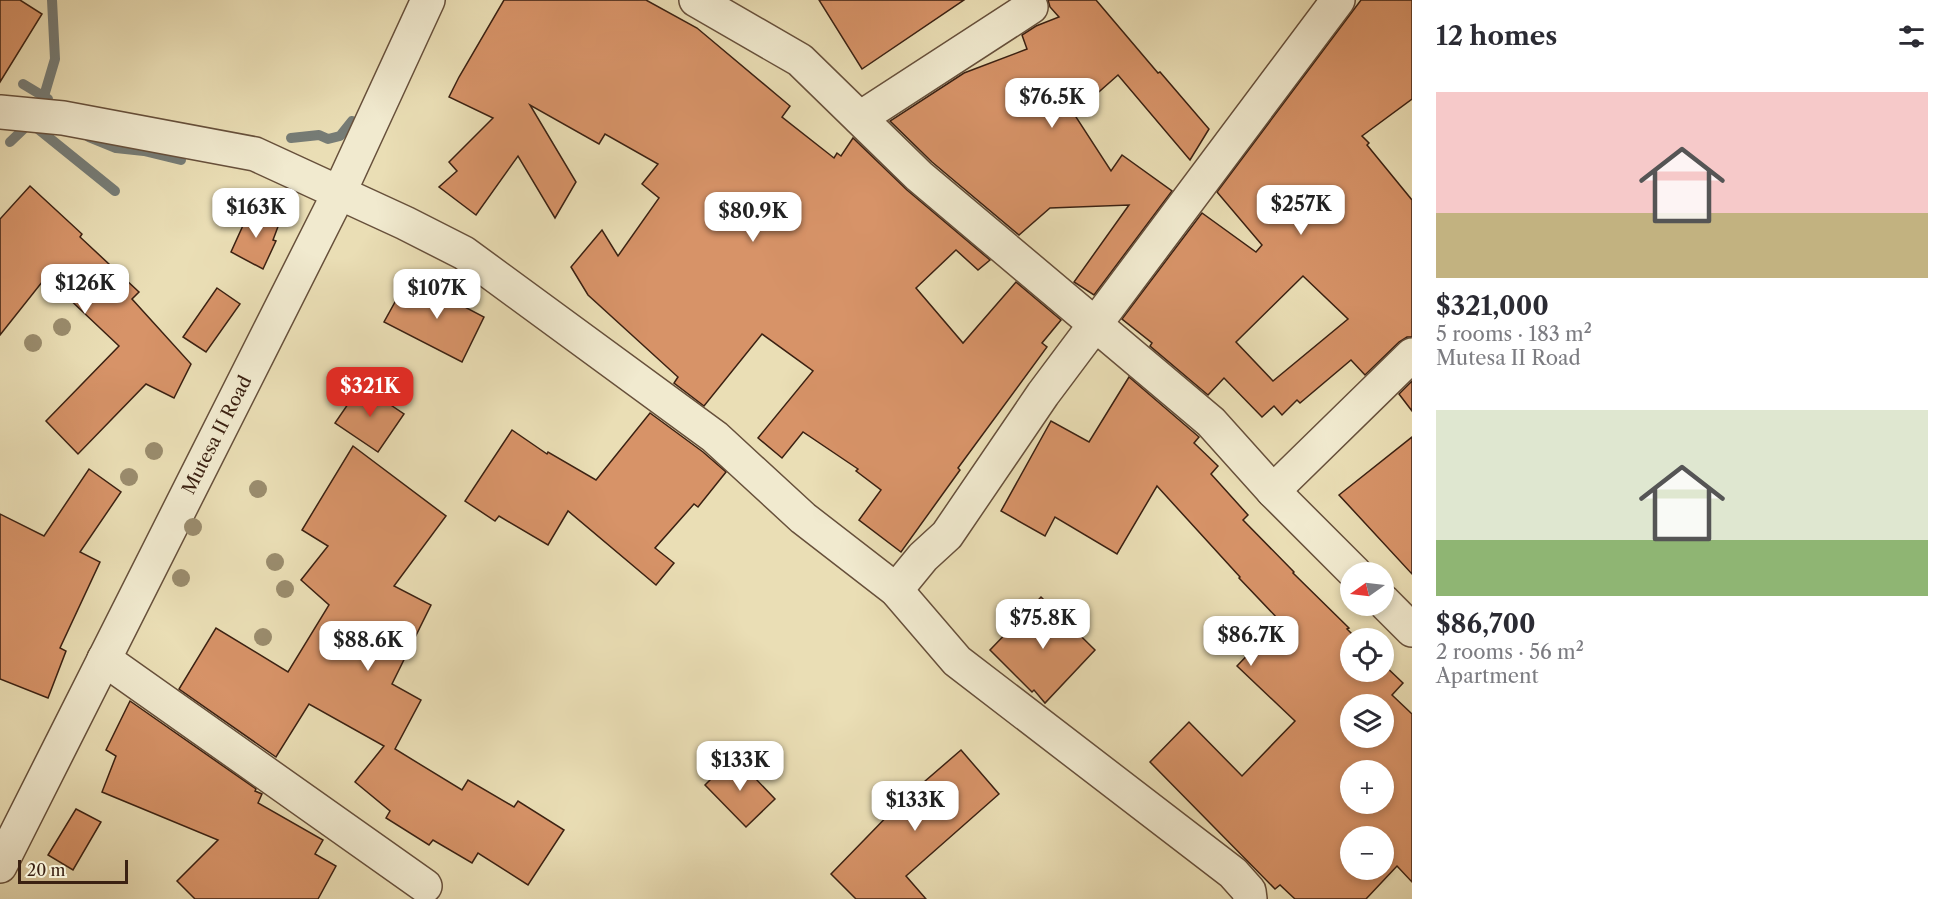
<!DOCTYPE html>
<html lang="en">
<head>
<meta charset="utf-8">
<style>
  :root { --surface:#fff; --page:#f2f2f3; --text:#2b2b33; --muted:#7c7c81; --accent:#d93025 }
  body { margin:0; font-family:"Libre Caslon Text",serif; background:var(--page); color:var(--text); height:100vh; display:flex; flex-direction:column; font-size:22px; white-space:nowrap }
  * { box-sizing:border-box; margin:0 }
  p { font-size:20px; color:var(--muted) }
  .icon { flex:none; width:33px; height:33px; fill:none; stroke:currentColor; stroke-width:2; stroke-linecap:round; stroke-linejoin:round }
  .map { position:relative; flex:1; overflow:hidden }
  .sheet { display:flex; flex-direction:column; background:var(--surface); width:540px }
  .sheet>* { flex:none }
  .needle { width:39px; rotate:256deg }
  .buttons { position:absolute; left:1340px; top:562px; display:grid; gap:12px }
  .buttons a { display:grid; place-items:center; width:54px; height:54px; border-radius:50%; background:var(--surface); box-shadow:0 3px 9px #0003; font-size:30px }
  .scale { position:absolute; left:18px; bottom:15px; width:110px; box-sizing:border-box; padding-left:6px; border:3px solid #3b2112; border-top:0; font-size:16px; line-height:21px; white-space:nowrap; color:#3b2112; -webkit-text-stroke:4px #f1eacf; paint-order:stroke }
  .price { position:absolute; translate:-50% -51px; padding:0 14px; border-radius:12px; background:#fff; color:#222; font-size:20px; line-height:39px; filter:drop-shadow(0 2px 3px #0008) }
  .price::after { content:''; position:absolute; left:50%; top:36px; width:18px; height:14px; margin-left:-9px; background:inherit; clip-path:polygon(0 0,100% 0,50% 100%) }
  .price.current { background:var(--accent); color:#fff }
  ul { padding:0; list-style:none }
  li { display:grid; align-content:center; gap:12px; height:318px; padding:0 24px }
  li span { display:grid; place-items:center; height:186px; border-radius:0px; color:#555 }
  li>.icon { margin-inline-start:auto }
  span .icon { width:108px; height:108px; fill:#fffc; stroke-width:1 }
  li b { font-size:26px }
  h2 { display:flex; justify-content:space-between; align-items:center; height:72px; padding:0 24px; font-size:26px }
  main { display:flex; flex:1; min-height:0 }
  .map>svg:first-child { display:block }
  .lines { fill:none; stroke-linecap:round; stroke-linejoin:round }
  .stream { stroke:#767c76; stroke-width:10 }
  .building { fill:#d79368; stroke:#3b2112; stroke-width:1.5; fill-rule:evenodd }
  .minor-casing { stroke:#67503b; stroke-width:36 }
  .minor { stroke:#f1eacf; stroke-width:33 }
  .tree { fill:#9a8c6d }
  .labels { text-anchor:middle; stroke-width:4.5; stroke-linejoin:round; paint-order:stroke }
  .street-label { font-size:18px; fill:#3b2112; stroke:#f1eacf }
</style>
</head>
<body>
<main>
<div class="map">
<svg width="1412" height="899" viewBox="0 0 1412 899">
  <rect width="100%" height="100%" fill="#eadeb5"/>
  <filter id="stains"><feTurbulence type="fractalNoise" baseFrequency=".00333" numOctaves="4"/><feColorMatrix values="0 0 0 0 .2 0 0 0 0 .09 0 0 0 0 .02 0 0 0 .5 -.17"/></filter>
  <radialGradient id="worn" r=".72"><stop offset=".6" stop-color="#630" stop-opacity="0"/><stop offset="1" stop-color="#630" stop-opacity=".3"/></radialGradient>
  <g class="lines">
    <g class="stream">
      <path d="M23 84 48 99"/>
      <path d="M44 96 55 59 52 0"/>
      <path d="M32 124 115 191"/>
      <path d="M89 137 116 148 144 151 181 160"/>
      <path d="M291 138 319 135 328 139 340 136 352 121"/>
      <path d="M10 142 31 122"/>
    </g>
  </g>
  <g class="building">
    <path d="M0 0H20L42 14 0 82Z"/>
    <path d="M504 0H646L697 28 790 106 782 117 834 158 837 153 841 156 853 138 907 190 990 260 978 270 956 250 916 288 963 343 1016 282 1061 320 1042 343 1047 347 958 468 960 470 901 552 859 520 881 490 856 471 858 469 803 432 782 458 758 438 813 371 762 334 704 406 674 383 678 377 588 295 571 267 602 230 618 256 659 198 642 184 658 164 605 134 599 144 530 105 576 182 555 218 518 156 476 215 439 187 457 171 449 162 493 118 449 97 459 77Z"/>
    <path d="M819 0H964L862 69Z"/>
    <path d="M1048 0H1096L1158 73 1160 72 1209 129 1190 160 1118 75 1074 114 1111 171 1122 155 1172 191 1094 295 1074 282 1129 205 1050 208 1019 235 932 162 890 121 964 73 1027 49 1022 35 1036 26 1059 17 1050 7Z"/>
    <path d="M1361 0H1412V99L1362 136 1369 143 1367 145 1412 200V337H1407L1399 342 1365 375 1351 360 1300 403 1297 400 1282 415 1274 406 1262 417 1224 378 1208 395 1150 346 1152 343 1122 319 1202 213 1256 252 1262 245 1217 192ZM1303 276 1348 319 1273 381 1236 342Z"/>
    <path d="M30 186 82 234 80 237 139 292 132 299 191 364 174 398 146 384 78 454 46 421 119 346 46 277 0 335V219Z"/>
    <path d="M250 210 279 224 273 240 276 241 263 269 231 252Z"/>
    <path d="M437 280 461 293 457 303 484 317 462 362 384 322 400 293 419 304 425 290 430 293Z"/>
    <path d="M217 288 240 304 206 352 183 337Z"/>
    <path d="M1129 377 1199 437 1194 443 1218 466 1211 474 1248 515 1243 520 1294 572 1293 573 1349 628 1347 629 1357 639H1350V672H1383V664L1403 683 1392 695 1412 714V882L1397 866 1366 899H1295L1280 885 1275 889 1150 762 1189 722 1242 776 1295 721 1237 666 1280 621 1239 578 1240 577 1157 486 1117 554 1055 517 1045 536 1001 511 1051 421 1089 442ZM1350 705H1383V738H1350ZM1350 771H1383V804H1350ZM1350 837H1383V870H1350Z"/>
    <path d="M1412 381V411L1399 394Z"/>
    <path d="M361 385 404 414 378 452 335 423Z"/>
    <path d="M650 413 703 452 726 472 698 507 694 504 655 548 674 563 656 585 568 511 548 545 499 516 495 521 465 501 512 430 547 454 548 452 596 480Z"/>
    <path d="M1412 437V574L1339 495Z"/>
    <path d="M353 446 446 516 394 586 431 605 392 684 421 700 395 749 462 790 468 780 514 807 518 801 564 830 528 885 478 853 472 863 433 840 429 845 386 818 390 811 355 782 384 746 309 704 276 757 179 689 216 628 288 672 329 605 301 580 328 546 302 530Z"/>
    <path d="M89 469 121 492 80 552 100 562 60 648 66 651 48 698 0 679V514L44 536Z"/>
    <path d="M1041 597 1095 650 1045 703 1034 690 1032 692 990 650Z"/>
    <path d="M130 701 256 789 255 791 262 794 258 803 323 840 315 854 336 866 318 899H195L177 881 218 840 102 792 116 756 106 750Z"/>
    <path d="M961 750 999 794 906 876 926 899H856L831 874 902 801Z"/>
    <path d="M734 756 775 799 746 827 705 785Z"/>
    <path d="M76 809 101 822 73 870 48 855Z"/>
  </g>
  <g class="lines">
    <defs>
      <g id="minor">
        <path d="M696 0 800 60 919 176 1211 422 1273 491 1355 573"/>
        <path d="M0 112 63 118 255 154 405 223 464 253 715 437 803 518 896 590 957 661 1233 873 1249 891 1250 899"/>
        <path d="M860 118 1031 7"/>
        <path d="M1273 491 1412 355"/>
        <path d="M896 590 923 557 947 535 1043 394 1338 0"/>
        <path d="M1383 601 1412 630"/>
        <path d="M104 659 425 886"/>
        <path d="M0 866 339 193 428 0"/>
      </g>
    </defs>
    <use href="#minor" class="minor-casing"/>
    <use href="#minor" class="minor"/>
  </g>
  <g class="tree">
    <circle cx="62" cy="327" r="9"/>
    <circle cx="33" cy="343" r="9"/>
    <circle cx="154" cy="451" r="9"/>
    <circle cx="129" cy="477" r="9"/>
    <circle cx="258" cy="489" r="9"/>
    <circle cx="193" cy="527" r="9"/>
    <circle cx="275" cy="562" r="9"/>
    <circle cx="181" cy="578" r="9"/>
    <circle cx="285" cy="589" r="9"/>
    <circle cx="263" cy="637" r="9"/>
  </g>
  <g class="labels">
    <g class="street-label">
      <text transform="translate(217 435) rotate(-63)" y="6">Mutesa II Road</text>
    </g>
  </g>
  <rect width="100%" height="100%" filter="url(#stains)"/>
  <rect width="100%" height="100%" fill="url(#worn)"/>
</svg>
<div class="buttons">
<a><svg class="needle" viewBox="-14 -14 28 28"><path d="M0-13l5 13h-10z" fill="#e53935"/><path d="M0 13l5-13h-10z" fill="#7c7c81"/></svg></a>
<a><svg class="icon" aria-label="locate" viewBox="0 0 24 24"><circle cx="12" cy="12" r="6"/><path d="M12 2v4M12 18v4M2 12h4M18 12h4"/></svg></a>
<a><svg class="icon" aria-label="layers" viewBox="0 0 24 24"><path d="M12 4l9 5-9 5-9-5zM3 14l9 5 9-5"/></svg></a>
<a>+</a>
<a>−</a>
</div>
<div class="scale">20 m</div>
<b class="price" style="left:1052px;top:129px">$76.5K</b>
<b class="price" style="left:1301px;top:236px">$257K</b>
<b class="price" style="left:256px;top:239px">$163K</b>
<b class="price" style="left:753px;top:243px">$80.9K</b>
<b class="price" style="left:85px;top:315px">$126K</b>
<b class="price" style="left:437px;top:320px">$107K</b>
<b class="price current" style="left:370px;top:418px">$321K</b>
<b class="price" style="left:1043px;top:650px">$75.8K</b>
<b class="price" style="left:1251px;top:667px">$86.7K</b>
<b class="price" style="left:368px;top:672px">$88.6K</b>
<b class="price" style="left:740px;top:792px">$133K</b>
<b class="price" style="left:915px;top:832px">$133K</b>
</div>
<section class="sheet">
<h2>12 homes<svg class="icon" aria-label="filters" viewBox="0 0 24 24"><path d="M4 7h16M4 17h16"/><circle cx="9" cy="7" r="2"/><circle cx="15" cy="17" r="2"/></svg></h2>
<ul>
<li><span style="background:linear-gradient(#f6c9c9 65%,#c2b280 0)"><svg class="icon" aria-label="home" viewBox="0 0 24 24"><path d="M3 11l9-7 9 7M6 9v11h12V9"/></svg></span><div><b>$321,000</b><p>5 rooms · 183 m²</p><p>Mutesa II Road</p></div></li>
<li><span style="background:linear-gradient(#dfe7d0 70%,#8fb573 0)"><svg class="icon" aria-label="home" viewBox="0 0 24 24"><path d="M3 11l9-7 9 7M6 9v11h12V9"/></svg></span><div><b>$86,700</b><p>2 rooms · 56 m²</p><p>Apartment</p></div></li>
</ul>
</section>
</main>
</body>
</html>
